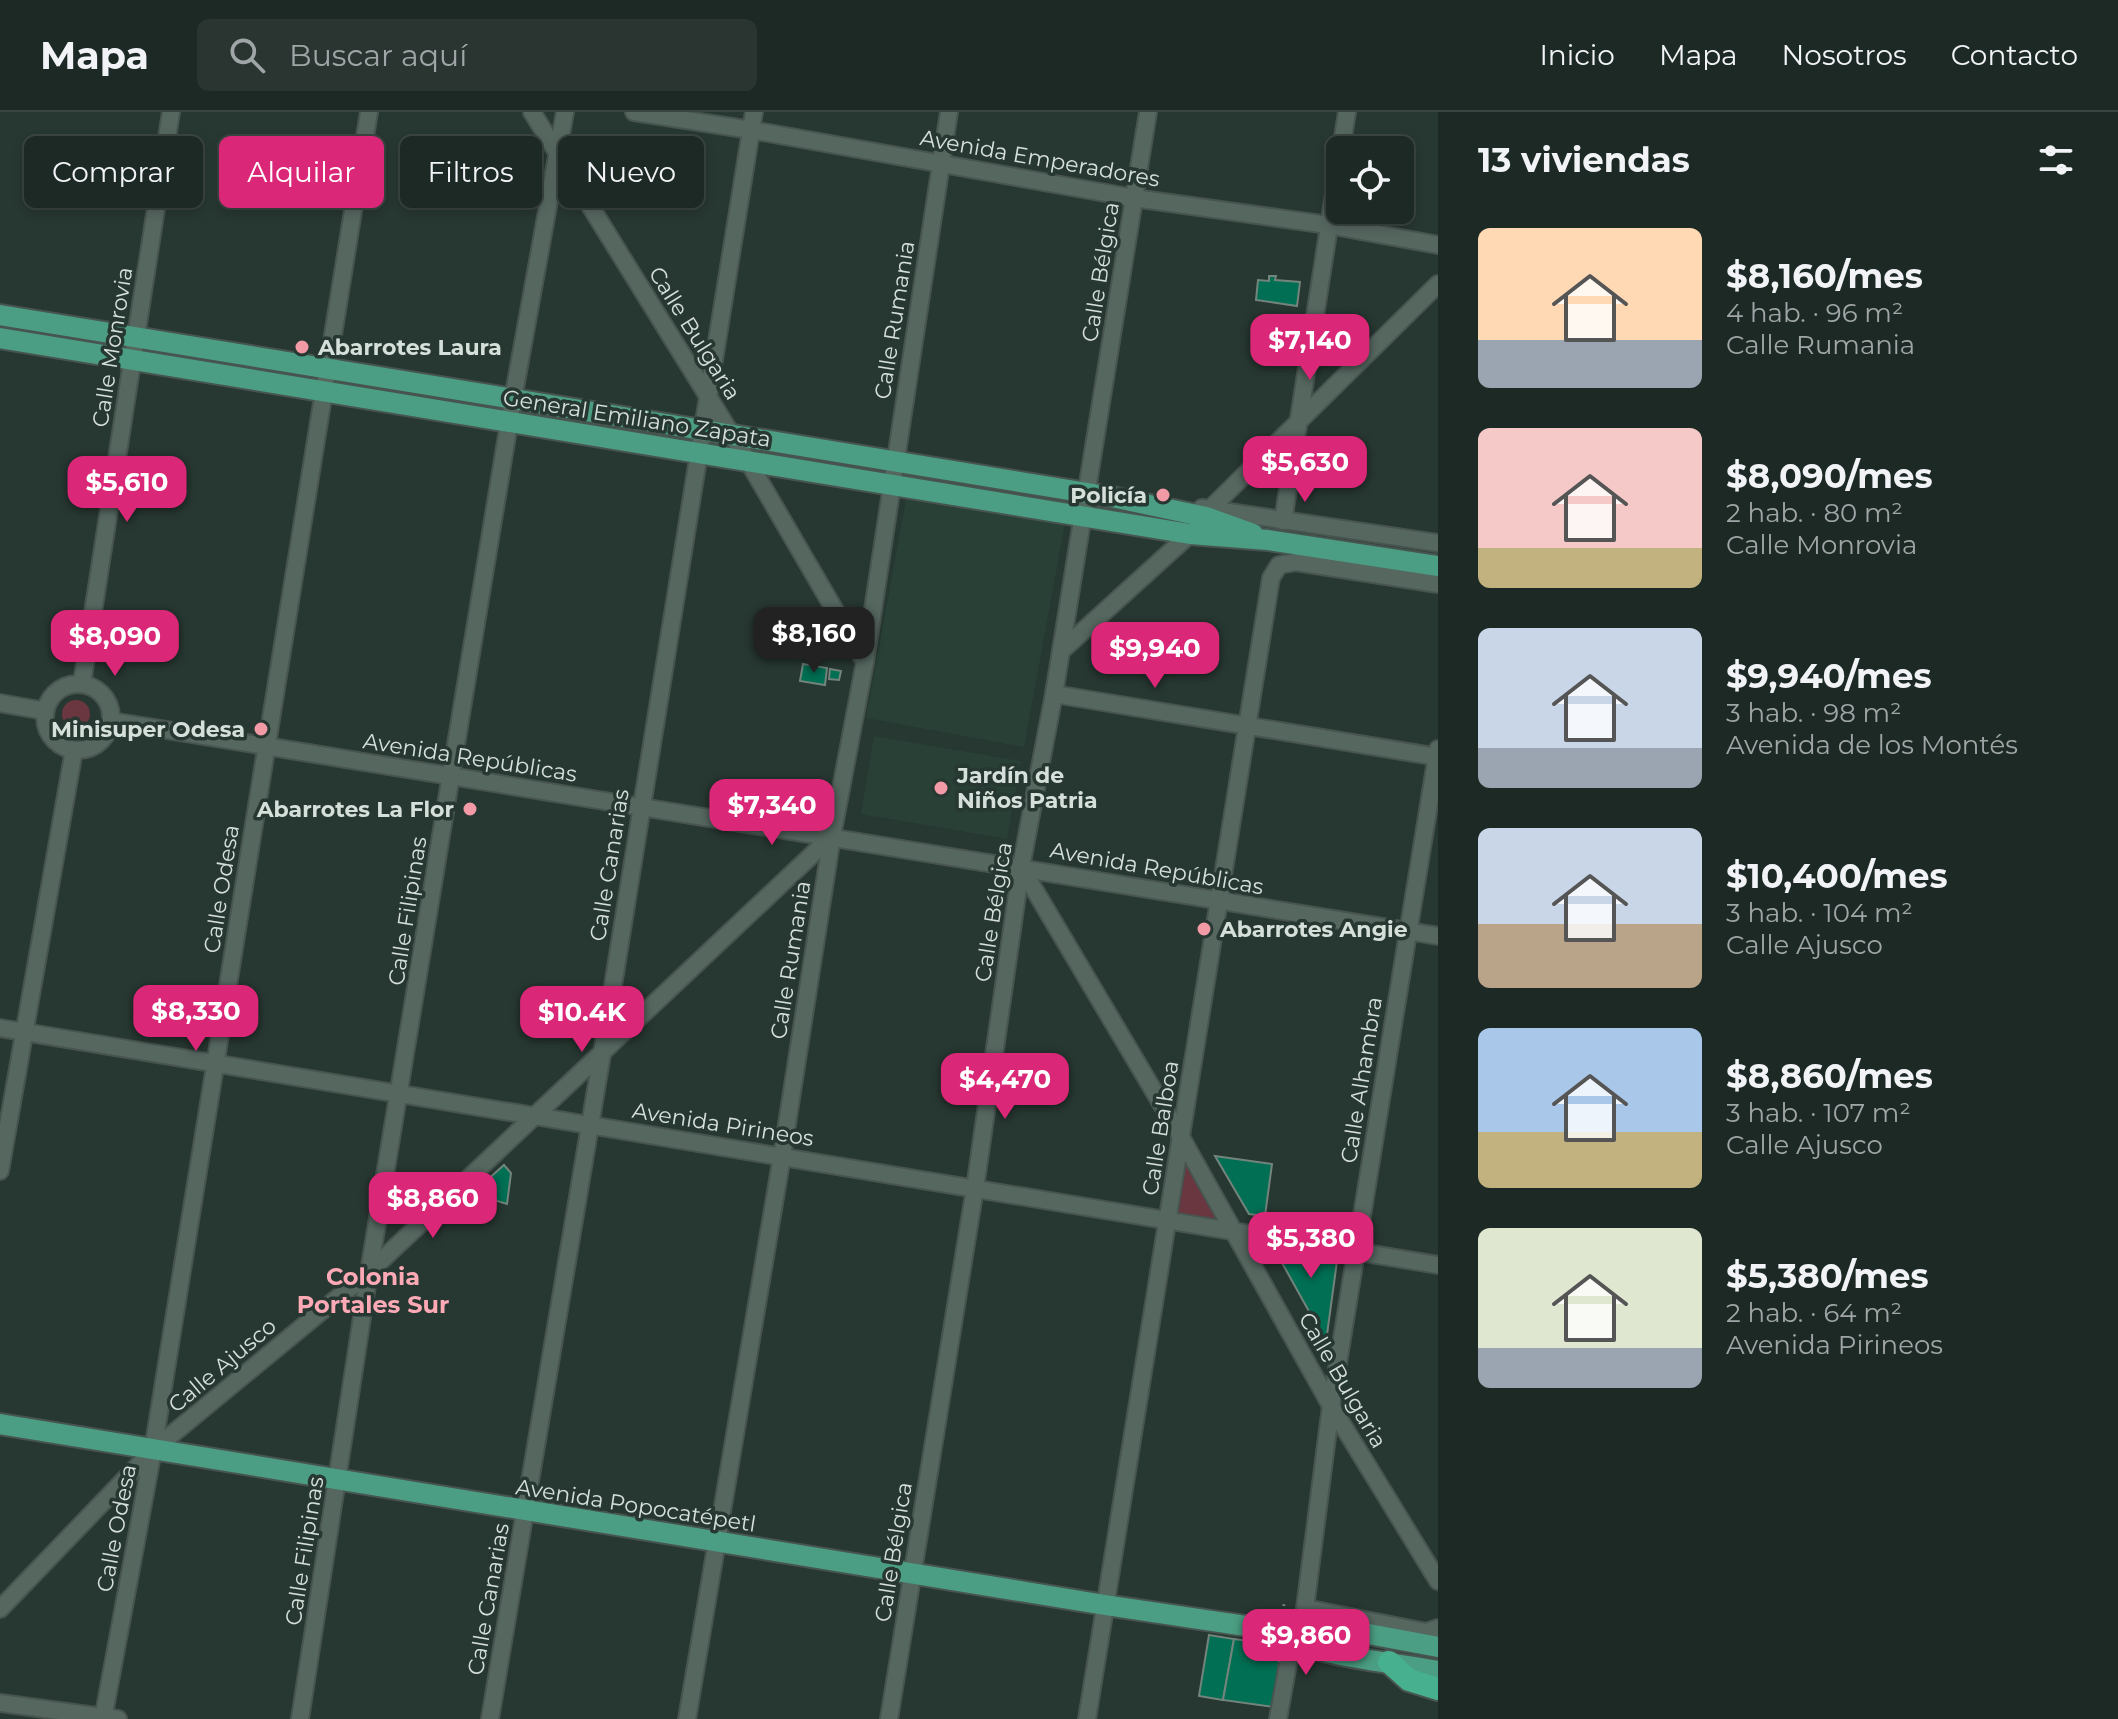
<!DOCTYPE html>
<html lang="es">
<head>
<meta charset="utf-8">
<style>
  :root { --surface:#1d2925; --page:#2a3532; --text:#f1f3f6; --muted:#a0a6a7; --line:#3b4542; --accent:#db2777 }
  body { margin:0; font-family:Montserrat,sans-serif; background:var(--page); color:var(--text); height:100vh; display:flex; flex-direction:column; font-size:30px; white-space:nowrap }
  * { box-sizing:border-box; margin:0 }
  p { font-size:26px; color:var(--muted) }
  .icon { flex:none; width:44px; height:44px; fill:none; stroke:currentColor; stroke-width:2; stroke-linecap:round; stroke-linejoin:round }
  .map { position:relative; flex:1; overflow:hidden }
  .drawer { display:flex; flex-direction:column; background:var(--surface); width:680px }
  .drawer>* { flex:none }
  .guide { position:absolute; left:24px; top:24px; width:760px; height:72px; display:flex; gap:16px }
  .controls { position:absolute; left:1326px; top:24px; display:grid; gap:16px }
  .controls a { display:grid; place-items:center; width:88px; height:88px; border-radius:12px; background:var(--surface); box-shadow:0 4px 12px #0003,0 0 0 2px var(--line); font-size:40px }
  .price { position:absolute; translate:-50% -68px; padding:0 18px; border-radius:16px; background:var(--accent); color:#fff; font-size:26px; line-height:52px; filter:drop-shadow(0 2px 4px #0008) }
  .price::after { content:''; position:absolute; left:50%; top:48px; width:24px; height:18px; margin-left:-12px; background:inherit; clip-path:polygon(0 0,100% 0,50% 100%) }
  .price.selected { background:#222; color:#fff }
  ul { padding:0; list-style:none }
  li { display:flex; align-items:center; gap:24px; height:200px; padding:0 40px }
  li span { display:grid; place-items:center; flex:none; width:224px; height:160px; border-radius:12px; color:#555 }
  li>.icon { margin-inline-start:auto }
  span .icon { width:96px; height:96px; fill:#fffc; stroke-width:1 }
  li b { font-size:34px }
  h2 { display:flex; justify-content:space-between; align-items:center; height:96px; padding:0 40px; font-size:34px }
  .pill { padding:0 28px; border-radius:12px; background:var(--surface); box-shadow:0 4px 12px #0003,0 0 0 2px var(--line); font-size:28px; line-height:72px }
  .pill.selected { background:var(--accent); color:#fff }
  header { display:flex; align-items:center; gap:48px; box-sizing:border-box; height:112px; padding:0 40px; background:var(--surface); border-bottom:2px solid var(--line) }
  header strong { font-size:38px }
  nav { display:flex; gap:44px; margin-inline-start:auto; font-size:28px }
  .search { width:560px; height:72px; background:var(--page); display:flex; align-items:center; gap:20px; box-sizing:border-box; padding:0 28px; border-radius:12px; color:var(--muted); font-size:30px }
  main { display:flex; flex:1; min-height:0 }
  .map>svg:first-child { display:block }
  .built { fill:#284036 }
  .green { fill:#6a363f }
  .building { fill:#006f53; stroke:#72847c; stroke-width:2 }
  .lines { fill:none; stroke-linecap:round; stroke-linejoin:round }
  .minor-casing { stroke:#47544f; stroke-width:20 }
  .primary-casing { stroke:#47544f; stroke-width:24 }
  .trunk-casing { stroke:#47544f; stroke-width:26 }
  .minor { stroke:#566760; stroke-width:16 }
  .primary { stroke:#4b9e83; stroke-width:20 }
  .trunk { stroke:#47b08e; stroke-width:22 }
  .path-bridge { stroke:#73807b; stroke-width:3; stroke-dasharray:2 6; stroke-linecap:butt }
  .poi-dot { fill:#f39aa7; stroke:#273731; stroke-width:3 }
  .labels { text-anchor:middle; stroke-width:7; stroke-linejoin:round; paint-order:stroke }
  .street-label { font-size:22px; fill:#d6e0db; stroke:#273731 }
  .poi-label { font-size:22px; font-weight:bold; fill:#d6e0db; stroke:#273731; text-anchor:start }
  .neighbourhood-label { font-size:24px; font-weight:bold; fill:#feaab6; stroke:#273731 }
</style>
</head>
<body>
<header>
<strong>Mapa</strong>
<div class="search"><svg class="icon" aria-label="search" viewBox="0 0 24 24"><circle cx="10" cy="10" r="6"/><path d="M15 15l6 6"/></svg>Buscar aquí</div>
<nav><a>Inicio</a><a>Mapa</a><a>Nosotros</a><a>Contacto</a></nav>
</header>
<main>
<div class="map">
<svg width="1438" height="1607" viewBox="0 0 1438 1607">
  <rect width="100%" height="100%" fill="#273731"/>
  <g class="built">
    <path d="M907 382 1065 411 1024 635 866 606Z"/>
    <path d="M874 624 1021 649 1007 727 861 702Z"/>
  </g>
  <g class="green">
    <circle cx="76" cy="602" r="14"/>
    <path d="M1181 1026 1232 1118 1168 1105Z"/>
  </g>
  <g class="building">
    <path d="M1269 164H1276L1275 168 1300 170 1297 194 1256 188 1258 168 1269 169Z"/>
    <path d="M803 552 827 556 825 573 800 569Z"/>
    <path d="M830 557 841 559 839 568 829 567Z"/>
    <path d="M1215 1044 1272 1052 1265 1104 1249 1102Z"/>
    <path d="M504 1053 511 1061 507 1092 497 1089 484 1071Z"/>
    <path d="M1271 1131 1329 1140 1337 1149 1326 1230Z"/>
    <path d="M1209 1523 1234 1527 1223 1588 1199 1584Z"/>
    <path d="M1234 1527 1272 1532 1280 1543 1273 1595 1223 1588Z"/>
  </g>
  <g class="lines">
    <defs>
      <g id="minor">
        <path d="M532 0 748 349 865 550"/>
        <path d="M634 0 751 18 1134 86 1328 113 1438 133"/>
        <path d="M1341 38 1347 0"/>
        <path d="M1202 396 1438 431"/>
        <path d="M1210 397 1438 172"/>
        <path d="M1283 409 1340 44"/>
        <path d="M1061 539 1190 422"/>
        <path d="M82 571 171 0"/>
        <circle cx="78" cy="605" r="33"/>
        <path d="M1054 582 1438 645"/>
        <path d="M0 591 45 599"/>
        <path d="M111 609 1438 824"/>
        <path d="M1438 637 1331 1294 1305 1496 1426 1520 1438 1516"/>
        <path d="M1021 755 1181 1025 1331 1294 1438 1469"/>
        <path d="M0 916 1438 1153"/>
        <path d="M0 1059 74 638"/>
        <path d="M0 1497 153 1338 369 1160 832 724"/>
        <path d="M0 1591 118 1607"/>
        <path d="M103 1607 153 1338 369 0"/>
        <path d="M300 1607 369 1160 513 287 565 0"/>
        <path d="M490 1607 602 942 754 0"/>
        <path d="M687 1607 782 1044 832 724 865 550 949 0"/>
        <path d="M889 1607 975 1076 1021 755 1054 582 1148 0"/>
        <path d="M1087 1607 1271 466 1279 453 1296 450 1438 472"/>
        <path d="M1278 1607 1294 1518"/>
      </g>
      <g id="primary">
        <path d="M0 203 1112 385 1206 405 1253 422"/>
        <path d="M0 226 1190 422 1268 428 1438 454"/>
        <path d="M0 1312 1105 1493 1266 1517 1320 1513 1438 1535"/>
        <path d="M1266 1517C1318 1546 1380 1548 1438 1559"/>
      </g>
      <path id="trunk" d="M1389 1550 1409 1568 1438 1577"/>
    </defs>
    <use href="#minor" class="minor-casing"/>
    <use href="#primary" class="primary-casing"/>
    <use href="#trunk" class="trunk-casing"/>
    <use href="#minor" class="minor"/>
    <use href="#primary" class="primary"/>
    <use href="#trunk" class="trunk"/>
    <path class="path-bridge" d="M1279 1550 1284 1492H1288"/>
  </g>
  <g class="poi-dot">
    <circle cx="302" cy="235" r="8"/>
    <circle cx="1163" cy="383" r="8"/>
    <circle cx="261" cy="617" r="8"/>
    <circle cx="941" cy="676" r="8"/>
    <circle cx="470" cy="697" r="8"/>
    <circle cx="1204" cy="817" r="8"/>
  </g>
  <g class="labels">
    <g class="street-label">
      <text transform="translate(1040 46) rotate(10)" y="8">Avenida Emperadores</text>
      <text transform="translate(1100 160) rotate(-81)" y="8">Calle Bélgica</text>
      <text transform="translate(894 208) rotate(-81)" y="8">Calle Rumania</text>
      <text transform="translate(695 221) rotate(58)" y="8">Calle Bulgaria</text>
      <text transform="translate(112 235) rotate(-81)" y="8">Calle Monrovia</text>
      <text transform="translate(637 306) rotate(9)" y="8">General Emiliano Zapata</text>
      <text transform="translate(470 645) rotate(9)" y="8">Avenida Repúblicas</text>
      <text transform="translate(609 753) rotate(-81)" y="8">Calle Canarias</text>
      <text transform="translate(1157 756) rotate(10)" y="8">Avenida Repúblicas</text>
      <text transform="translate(221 777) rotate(-81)" y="8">Calle Odesa</text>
      <text transform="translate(407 799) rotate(-81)" y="8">Calle Filipinas</text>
      <text transform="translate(993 800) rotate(-81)" y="8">Calle Bélgica</text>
      <text transform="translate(790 848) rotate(-81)" y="8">Calle Rumania</text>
      <text transform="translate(1361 968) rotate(-81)" y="8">Calle Alhambra</text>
      <text transform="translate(723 1012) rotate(9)" y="8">Avenida Pirineos</text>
      <text transform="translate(1160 1016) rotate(-81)" y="8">Calle Balboa</text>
      <text transform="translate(222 1253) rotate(-40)" y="8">Calle Ajusco</text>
      <text transform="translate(1343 1268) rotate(60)" y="8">Calle Bulgaria</text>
      <text transform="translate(636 1393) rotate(9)" y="8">Avenida Popocatépetl</text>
      <text transform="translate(116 1416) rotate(-79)" y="8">Calle Odesa</text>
      <text transform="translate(304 1439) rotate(-81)" y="8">Calle Filipinas</text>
      <text transform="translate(893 1440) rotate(-81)" y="8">Calle Bélgica</text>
      <text transform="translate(488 1487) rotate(-80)" y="8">Calle Canarias</text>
    </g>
    <g class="poi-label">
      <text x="318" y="243">Abarrotes Laura</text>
      <text x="1147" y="391" text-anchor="end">Policía</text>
      <text x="245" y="625" text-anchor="end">Minisuper Odesa</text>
      <text x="957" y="671">Jardín de<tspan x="957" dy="25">Niños Patria</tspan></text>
      <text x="454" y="705" text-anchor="end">Abarrotes La Flor</text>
      <text x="1220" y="825">Abarrotes Angie</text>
    </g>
    <g class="neighbourhood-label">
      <text x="373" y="1173">Colonia<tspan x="373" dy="28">Portales Sur</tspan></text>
    </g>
  </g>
</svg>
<div class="controls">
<a><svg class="icon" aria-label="locate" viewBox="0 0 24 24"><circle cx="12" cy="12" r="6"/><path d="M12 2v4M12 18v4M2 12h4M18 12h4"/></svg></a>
</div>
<b class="price" style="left:1310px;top:270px">$7,140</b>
<b class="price" style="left:1305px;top:392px">$5,630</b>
<b class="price" style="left:127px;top:412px">$5,610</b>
<b class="price selected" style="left:814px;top:563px">$8,160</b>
<b class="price" style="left:115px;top:566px">$8,090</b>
<b class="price" style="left:1155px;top:578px">$9,940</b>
<b class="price" style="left:772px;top:735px">$7,340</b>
<b class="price" style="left:196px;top:941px">$8,330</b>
<b class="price" style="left:582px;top:942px">$10.4K</b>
<b class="price" style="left:1005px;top:1009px">$4,470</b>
<b class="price" style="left:433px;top:1128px">$8,860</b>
<b class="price" style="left:1311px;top:1168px">$5,380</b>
<b class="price" style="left:1306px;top:1565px">$9,860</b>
<div class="guide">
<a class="pill">Comprar</a>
<a class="pill selected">Alquilar</a>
<a class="pill">Filtros</a>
<a class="pill">Nuevo</a>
</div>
</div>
<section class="drawer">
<h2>13 viviendas<svg class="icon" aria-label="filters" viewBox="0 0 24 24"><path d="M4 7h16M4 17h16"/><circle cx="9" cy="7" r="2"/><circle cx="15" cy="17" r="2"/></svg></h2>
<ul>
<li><span style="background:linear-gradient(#ffd9b3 70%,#9aa5b1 0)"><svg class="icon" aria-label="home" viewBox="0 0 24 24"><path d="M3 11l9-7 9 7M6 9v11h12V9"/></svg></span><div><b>$8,160/mes</b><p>4 hab. · 96 m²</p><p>Calle Rumania</p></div></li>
<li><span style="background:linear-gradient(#f6c9c9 75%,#c2b280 0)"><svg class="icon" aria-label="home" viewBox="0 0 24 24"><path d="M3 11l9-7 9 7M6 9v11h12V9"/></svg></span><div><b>$8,090/mes</b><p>2 hab. · 80 m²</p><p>Calle Monrovia</p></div></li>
<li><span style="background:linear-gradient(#c9d6e8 75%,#9aa5b1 0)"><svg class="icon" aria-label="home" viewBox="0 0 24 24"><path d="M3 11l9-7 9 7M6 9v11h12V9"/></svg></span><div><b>$9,940/mes</b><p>3 hab. · 98 m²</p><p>Avenida de los Montés</p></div></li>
<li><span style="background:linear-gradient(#c9d6e8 60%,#b9a48a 0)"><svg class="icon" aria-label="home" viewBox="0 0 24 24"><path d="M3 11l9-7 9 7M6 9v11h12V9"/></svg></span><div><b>$10,400/mes</b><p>3 hab. · 104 m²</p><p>Calle Ajusco</p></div></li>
<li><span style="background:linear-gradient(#a9c7e8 65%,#c2b280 0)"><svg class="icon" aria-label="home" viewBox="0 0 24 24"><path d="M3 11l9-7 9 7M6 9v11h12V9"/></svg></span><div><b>$8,860/mes</b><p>3 hab. · 107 m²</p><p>Calle Ajusco</p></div></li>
<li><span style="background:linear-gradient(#dfe7d0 75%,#9aa5b1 0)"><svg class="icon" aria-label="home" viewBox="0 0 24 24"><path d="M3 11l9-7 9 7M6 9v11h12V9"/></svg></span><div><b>$5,380/mes</b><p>2 hab. · 64 m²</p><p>Avenida Pirineos</p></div></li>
</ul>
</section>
</main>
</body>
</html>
